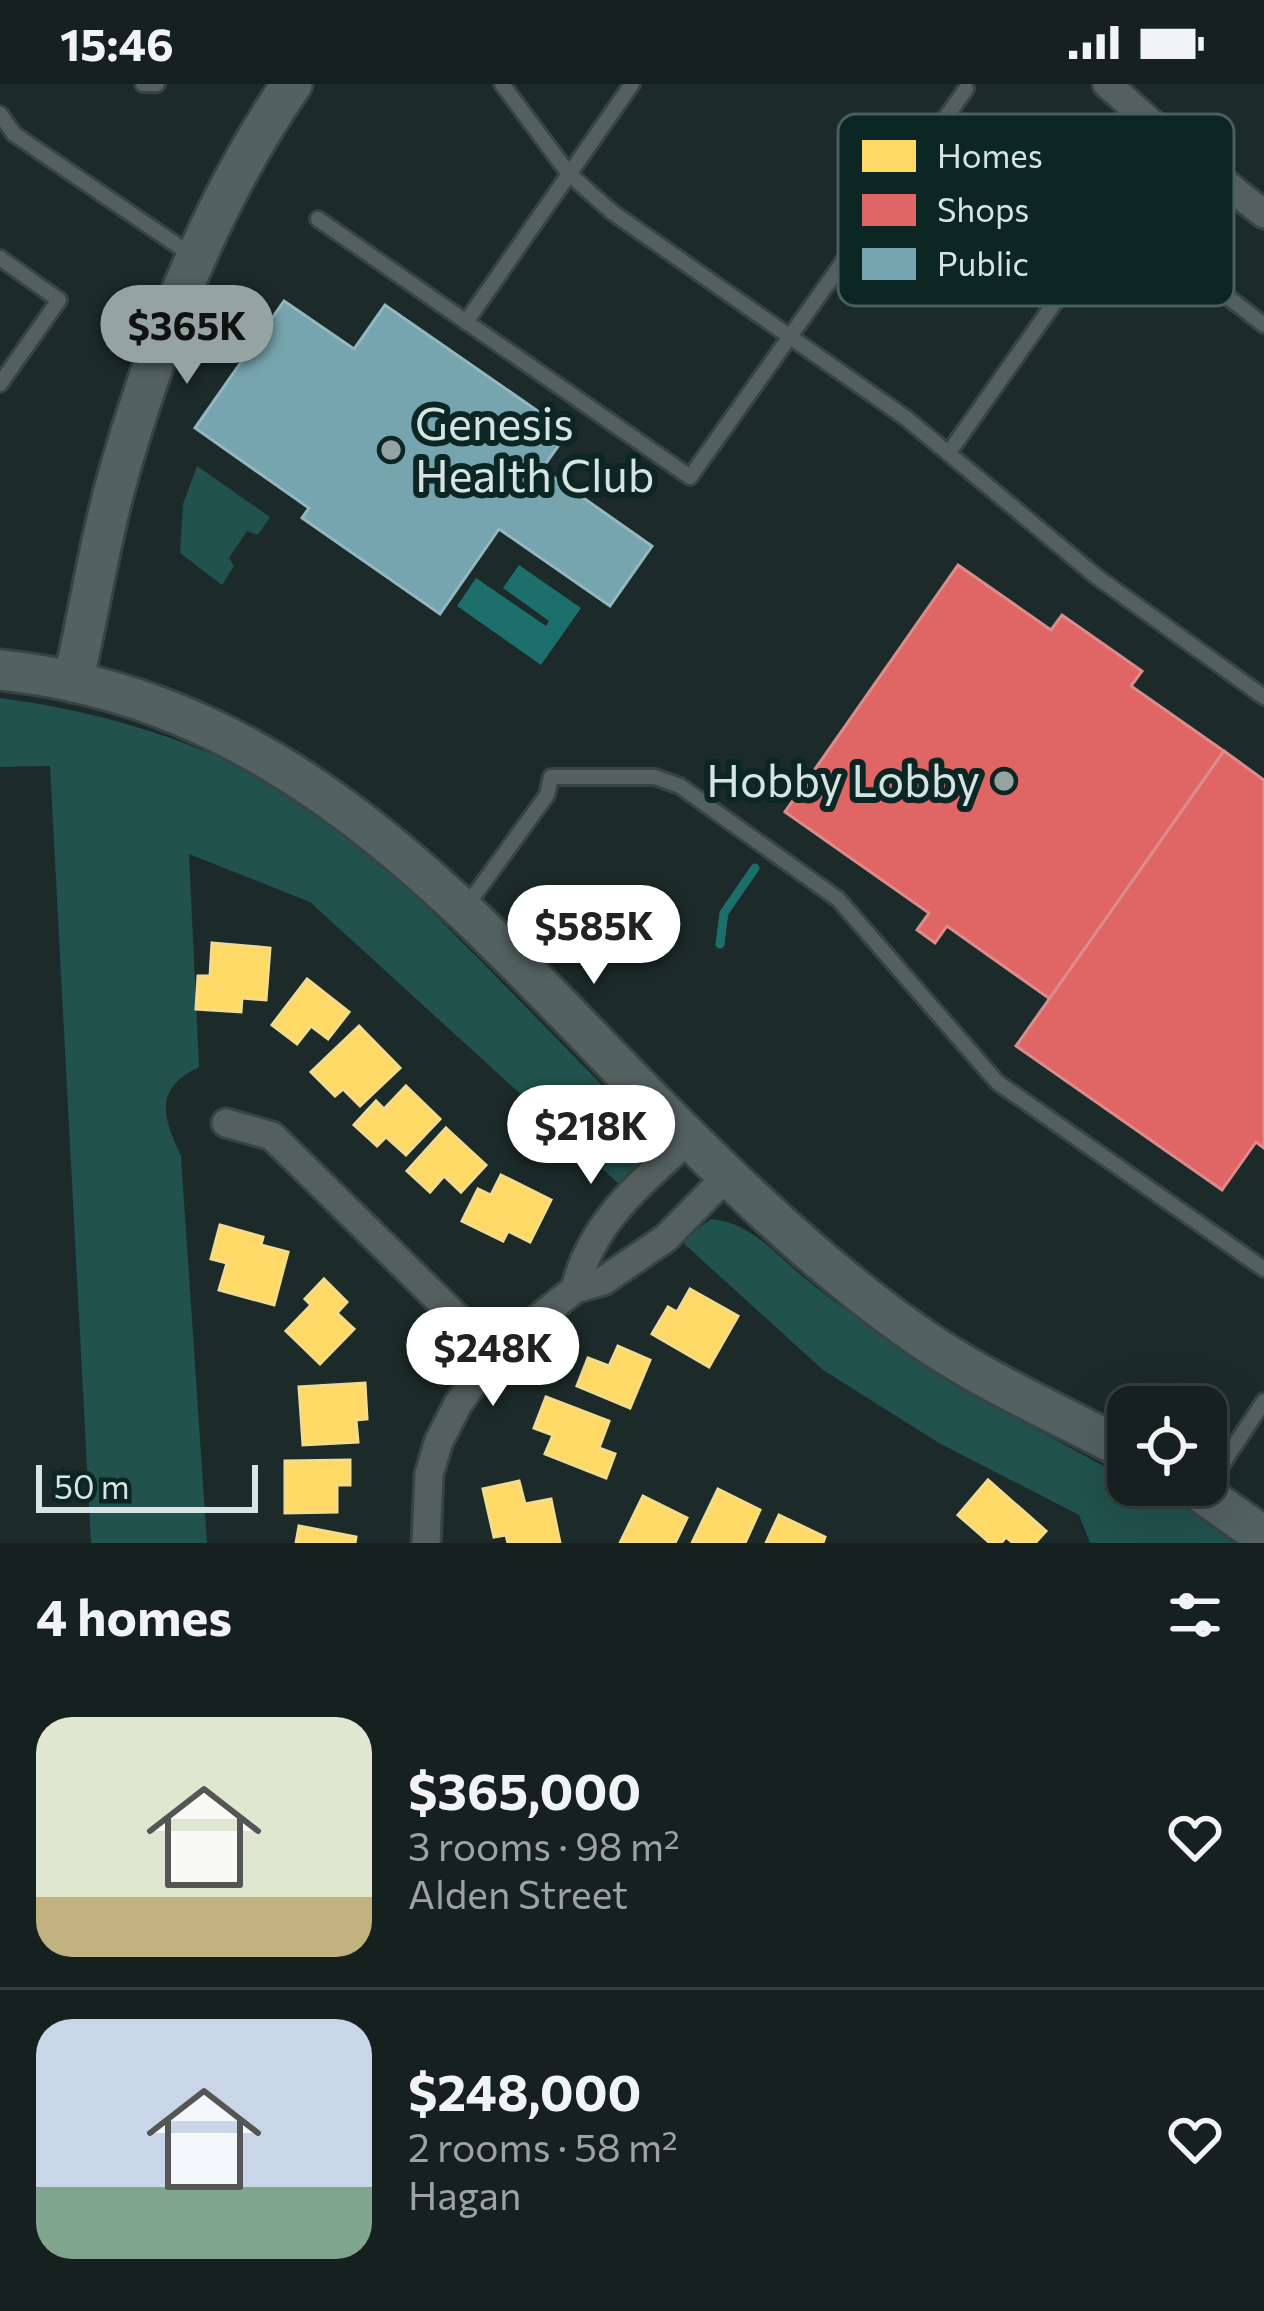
<!DOCTYPE html>
<html lang="en">
<head>
<meta charset="utf-8">
<style>
  :root { --surface:#15201f; --page:#1e2828; --text:#f1f3f6; --muted:#9da3a4; --line:#343e3d; --accent:#95a3a2 }
  body { margin:0; font-family:Commissioner,sans-serif; background:var(--page); color:var(--text); height:100vh; display:flex; flex-direction:column; font-size:45px; white-space:nowrap }
  * { box-sizing:border-box; margin:0 }
  p { font-size:39px; color:var(--muted) }
  .icon { flex:none; width:66px; height:66px; fill:none; stroke:currentColor; stroke-width:2; stroke-linecap:round; stroke-linejoin:round }
  .map { position:relative; height:1459px; overflow:hidden }
  .side { display:flex; flex-direction:column; background:var(--surface); flex:1 }
  .side>* { flex:none }
  .fabs { position:absolute; left:1107px; top:1302px; display:grid; gap:24px }
  .fabs a { display:grid; place-items:center; width:120px; height:120px; border-radius:24px; background:var(--surface); box-shadow:0 12px 48px #0002,0 0 0 3px var(--line); font-size:60px }
  .scale { position:absolute; left:36px; bottom:30px; width:222px; box-sizing:border-box; padding-left:12px; border:6px solid #d6e4e3; border-top:0; font-size:33px; line-height:42px; white-space:nowrap; color:#d6e4e3; -webkit-text-stroke:9px #0c2624; paint-order:stroke }
  .price { position:absolute; translate:-50% -102px; padding:0 27px; border-radius:42px; background:#fff; color:#222; font-size:39px; line-height:78px; filter:drop-shadow(0 3px 6px #0008) }
  .price::after { content:''; position:absolute; left:50%; top:72px; width:36px; height:27px; margin-left:-18px; background:inherit; clip-path:polygon(0 0,100% 0,50% 100%) }
  .price.active { background:var(--accent); color:#111 }
  ul { padding:0; list-style:none }
  li { display:flex; align-items:center; gap:36px; height:300px; padding:0 36px }
  li+li { border-top:3px solid var(--line) }
  li span { display:grid; place-items:center; flex:none; width:336px; height:240px; border-radius:36px; color:#555 }
  li>.icon { margin-inline-start:auto }
  span .icon { width:144px; height:144px; fill:#fffc; stroke-width:1 }
  li b { font-size:51px }
  h2 { display:flex; justify-content:space-between; align-items:center; height:144px; padding:0 36px; font-size:51px }
  .status { display:flex; justify-content:space-between; align-items:center; height:84px; padding:0 60px; background:var(--surface); direction:ltr }
  .status svg { height:33px; fill:currentColor }
  .map>svg:first-child { display:block }
  .green { fill:#21524e }
  .water { fill:#1c6f6b }
  .homes { fill:#ffd966; stroke:#f3dc8c; stroke-width:3 }
  .shops { fill:#e06666; stroke:#dd8c8c; stroke-width:3 }
  .public { fill:#76a5af; stroke:#93b8bf; stroke-width:3 }
  .lines { fill:none; stroke-linecap:round; stroke-linejoin:round }
  .stream { stroke:#1c6f6b; stroke-width:9 }
  .lane-casing { stroke:#384443; stroke-width:20 }
  .street-casing { stroke:#384443; stroke-width:33 }
  .secondary-casing { stroke:#384443; stroke-width:45 }
  .lane { stroke:#54605f; stroke-width:14 }
  .street { stroke:#54605f; stroke-width:27 }
  .secondary { stroke:#536160; stroke-width:39 }
  .poi-dot { fill:#95a3a2; stroke:#0c2624; stroke-width:4.5 }
  .labels { text-anchor:middle; stroke-width:12; stroke-linejoin:round; paint-order:stroke }
  .poi-label { font-size:45px; fill:#d6e4e3; stroke:#0c2624; text-anchor:start }
  .key { fill:#0c2624; stroke:#495f5d; stroke-width:3 }
  .key-label { font-size:33px; fill:#d6e4e3 }
</style>
</head>
<body>
<div class="status"><b>15:46</b><svg viewBox="0 0 49 12"><path d="M0 12V9h3v3zM5 12V6h3v6zM10 12V3h3v9zM15 12V0h3v12zM26 1h20v11H26zM47 4h2v5h-2z"/></svg></div>
<div class="map">
<svg width="1264" height="1459" viewBox="0 0 1264 1459">
  <rect width="100%" height="100%" fill="#1c2a29"/>
  <g class="green">
    <path d="M197 382 270 433 258 451 247 447 229 474 234 482 222 501 180 469 183 420Z"/>
    <path d="M0 614C112 629 223 663 317 728 378 771 428 824 480 876 534 931 587 986 641 1041L650 1056 640 1084 620 1101 310 818 189 770 199 983C153 1005 163 1034 181 1072L207 1459H91L50 682 0 683Z"/>
    <path d="M711 1135C749 1138 774 1168 802 1192 904 1275 1013 1333 1128 1395V1401C1160 1401 1208 1441 1235 1459H1090L1079 1431 939 1359 823 1286 681 1157Z"/>
  </g>
  <path class="water" d="M519 481 581 524 541 581 457 522 476 494 546 542 549 537 503 504Z"/>
  <g class="homes">
    <path d="M212 859 270 864 266 916 242 914 241 928 196 925 198 892H210Z"/>
    <path d="M307 895 349 928 328 955 311 942 297 960 272 941Z"/>
    <path d="M359 942 400 984 360 1022 343 1005 335 1012 311 988Z"/>
    <path d="M406 1002 440 1035 406 1071 386 1053 377 1062 354 1041 376 1017 384 1025Z"/>
    <path d="M446 1044 486 1081 461 1108 444 1092 430 1108 407 1087Z"/>
    <path d="M501 1091 551 1116 530 1158 508 1147 503 1157 462 1137 478 1105 491 1111Z"/>
    <path d="M220 1141 263 1153 261 1161 288 1168 274 1221 219 1206 227 1179 211 1175Z"/>
    <path d="M324 1195 347 1218 337 1229 354 1245 320 1280 286 1247 311 1221 305 1215Z"/>
    <path d="M690 1205 738 1232 709 1283 652 1250 668 1223 677 1228Z"/>
    <path d="M618 1262 650 1276 630 1324 577 1302 588 1274 609 1282Z"/>
    <path d="M365 1299 367 1335 356 1336 358 1358 303 1361 299 1303Z"/>
    <path d="M546 1313 609 1337 599 1364 615 1370 606 1394 545 1370 553 1351 534 1344Z"/>
    <path d="M350 1376V1401H337V1428L285 1429V1377Z"/>
    <path d="M988 1396 1046 1447 1035 1459H1013L1006 1453 1001 1459H990L958 1431Z"/>
    <path d="M519 1397 525 1420 551 1415 560 1459H508L506 1451 494 1453 483 1405Z"/>
    <path d="M718 1405 760 1426 745 1459H692Z"/>
    <path d="M643 1412 687 1434 675 1459H620Z"/>
    <path d="M779 1431 825 1453 823 1459H766Z"/>
    <path d="M299 1442 356 1453 355 1459H296Z"/>
  </g>
  <g class="shops">
    <path d="M958 481 1051 546 1062 531 1142 587 1131 602 1224 667 1050 915 947 842 935 859 917 846 929 829 785 728Z"/>
    <path d="M1224 667 1264 696V1064L1256 1058 1222 1106 1016 962Z"/>
  </g>
  <path class="public" d="M284 217 354 265 385 221 568 348 542 385 652 462 610 522 499 445 440 530 302 434 309 424 195 344Z"/>
  <g class="lines">
    <path class="stream" d="M720 860 724 829 755 784"/>
    <defs>
      <g id="lane">
        <path d="M143 0H157"/>
        <path d="M502 0 569 90 612 128 906 334 1097 493 1264 613"/>
        <path d="M0 30 14 50 193 172"/>
        <path d="M1118 128 1264 241"/>
        <path d="M318 135 690 393 966 5"/>
        <path d="M0 174 59 216 0 300"/>
        <path d="M466 238 632 0"/>
        <path d="M950 367 1136 103 1175 60"/>
        <path d="M465 824 547 711 551 693H655L680 702 838 815 997 998 1264 1185"/>
        <path d="M1204 1408 1264 1317"/>
      </g>
      <g id="street">
        <path d="M1107 0 1175 60 1264 130"/>
        <path d="M226 1039 272 1052 494 1270"/>
        <path d="M575 1205C592 1137 640 1100 690 1054"/>
        <path d="M426 1459 429 1390 439 1357 458 1320 494 1270 575 1205 603 1197 666 1154 727 1092"/>
      </g>
      <g id="secondary">
        <path d="M0 586C328 620 506 882 727 1091 785 1147 848 1203 914 1249 980 1296 1057 1329 1128 1367"/>
        <path d="M73 598C90 525 101 447 123 375 161 246 215 111 292 0"/>
        <path d="M1191 1401 1264 1453"/>
      </g>
    </defs>
    <use href="#lane" class="lane-casing"/>
    <use href="#street" class="street-casing"/>
    <use href="#secondary" class="secondary-casing"/>
    <use href="#lane" class="lane"/>
    <use href="#street" class="street"/>
    <use href="#secondary" class="secondary"/>
  </g>
  <g class="poi-dot">
    <circle cx="391" cy="366" r="12"/>
    <circle cx="1004" cy="697" r="12"/>
  </g>
  <g class="labels">
    <g class="poi-label">
      <text x="415" y="356">Genesis<tspan x="415" dy="52">Health Club</tspan></text>
      <text x="980" y="713" text-anchor="end">Hobby Lobby</text>
    </g>
  </g>
  <rect x="838" y="30" width="396" height="192" rx="18" class="key"/>
  <rect x="862" y="56" width="54" height="32" fill="#ffd966"/>
  <rect x="862" y="110" width="54" height="32" fill="#e06666"/>
  <rect x="862" y="164" width="54" height="32" fill="#76a5af"/>
  <g class="key-label">
    <text x="937" y="84">Homes</text>
    <text x="937" y="138">Shops</text>
    <text x="937" y="192">Public</text>
  </g>
</svg>
<div class="fabs">
<a><svg class="icon" aria-label="locate" viewBox="0 0 24 24"><circle cx="12" cy="12" r="6"/><path d="M12 2v4M12 18v4M2 12h4M18 12h4"/></svg></a>
</div>
<div class="scale">50 m</div>
<b class="price active" style="left:187px;top:303px">$365K</b>
<b class="price" style="left:594px;top:903px">$585K</b>
<b class="price" style="left:591px;top:1103px">$218K</b>
<b class="price" style="left:493px;top:1325px">$248K</b>
</div>
<section class="side">
<h2>4 homes<svg class="icon" aria-label="filters" viewBox="0 0 24 24"><path d="M4 7h16M4 17h16"/><circle cx="9" cy="7" r="2"/><circle cx="15" cy="17" r="2"/></svg></h2>
<ul>
<li><span style="background:linear-gradient(#dfe7d0 75%,#c2b280 0)"><svg class="icon" aria-label="home" viewBox="0 0 24 24"><path d="M3 11l9-7 9 7M6 9v11h12V9"/></svg></span><div><b>$365,000</b><p>3 rooms · 98 m²</p><p>Alden Street</p></div><svg class="icon" aria-label="heart" viewBox="0 0 24 24"><path d="M12 20l-8-8c-3-5 5-10 8-4 3-6 11-1 8 4z"/></svg></li>
<li><span style="background:linear-gradient(#c9d6e8 70%,#7fa58c 0)"><svg class="icon" aria-label="home" viewBox="0 0 24 24"><path d="M3 11l9-7 9 7M6 9v11h12V9"/></svg></span><div><b>$248,000</b><p>2 rooms · 58 m²</p><p>Hagan</p></div><svg class="icon" aria-label="heart" viewBox="0 0 24 24"><path d="M12 20l-8-8c-3-5 5-10 8-4 3-6 11-1 8 4z"/></svg></li>
</ul>
</section>
</body>
</html>
